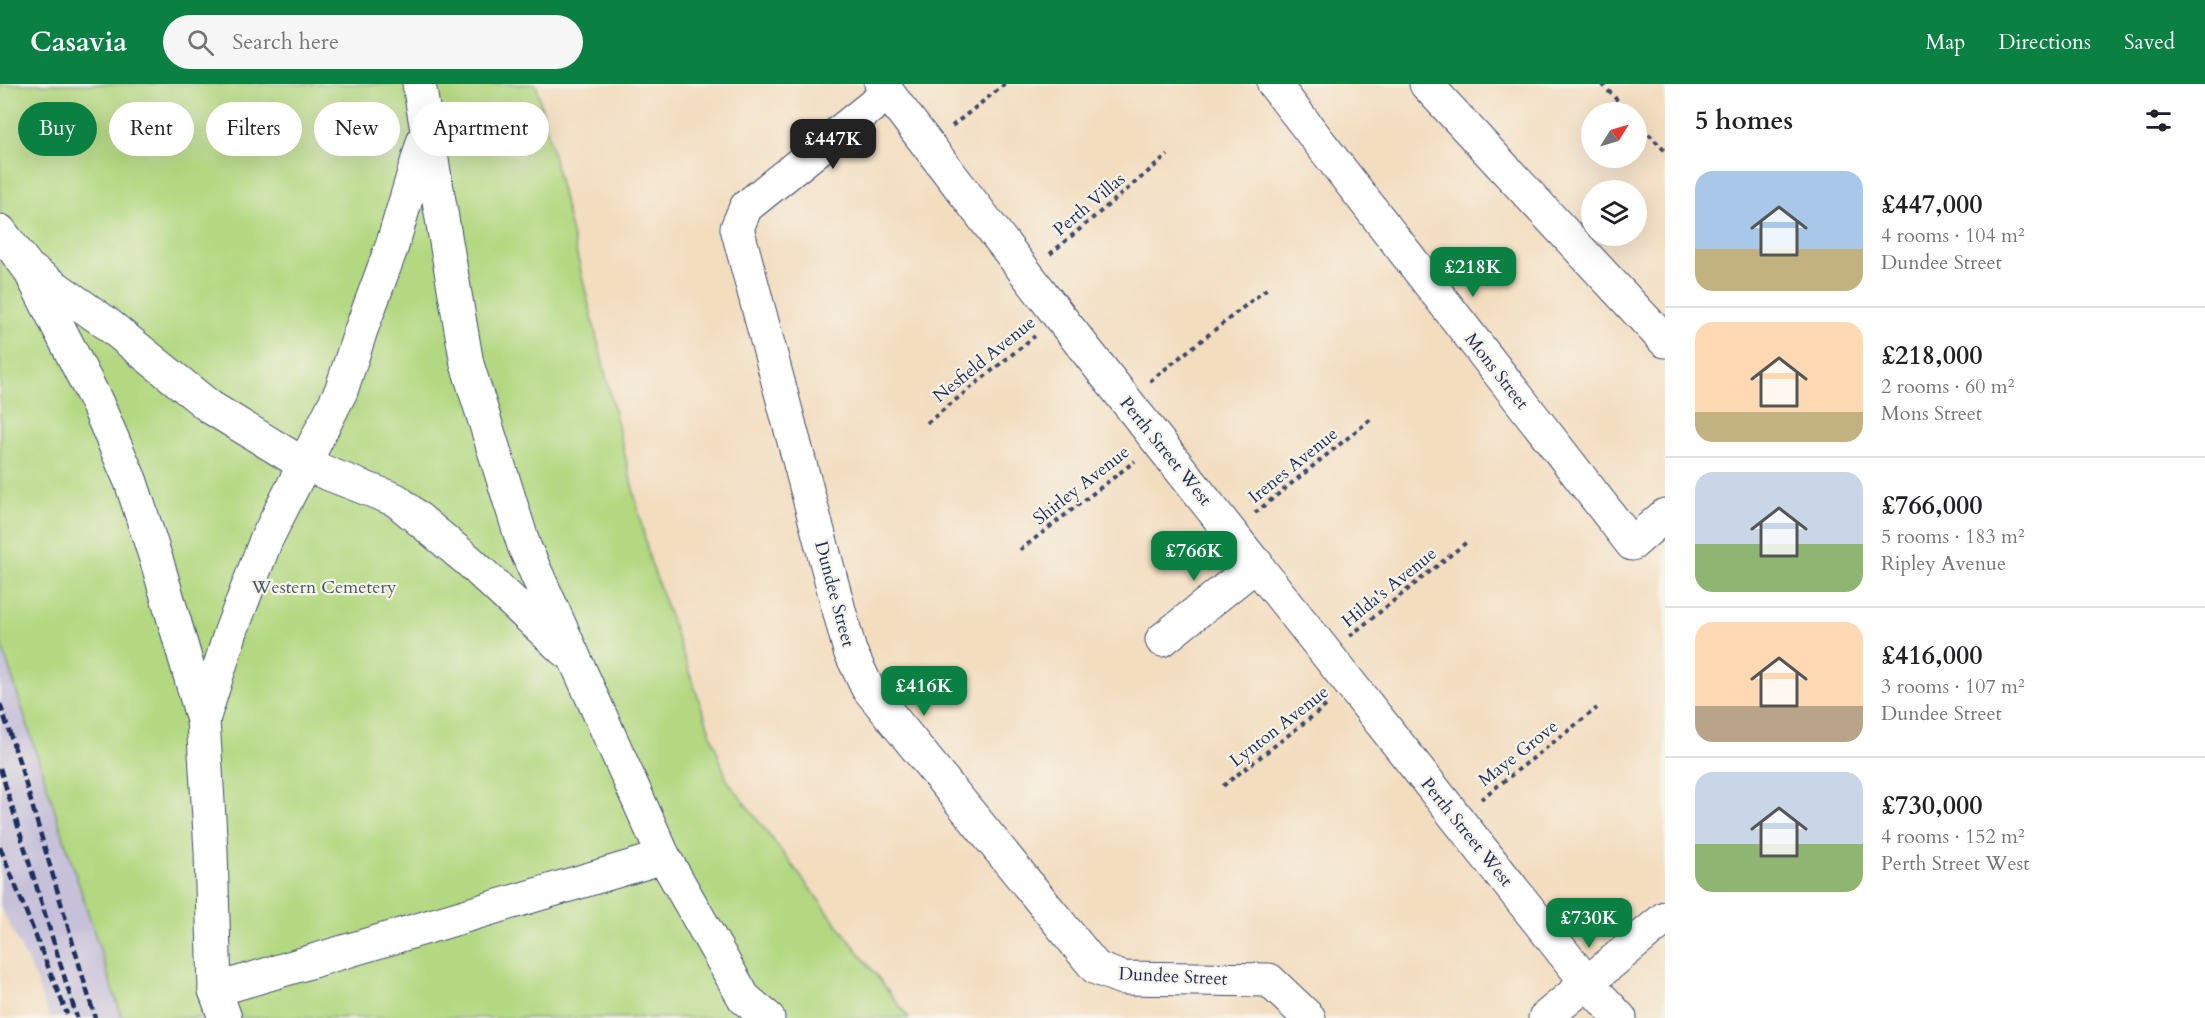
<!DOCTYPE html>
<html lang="en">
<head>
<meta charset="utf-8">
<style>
  :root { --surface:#fff; --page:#f6f6f6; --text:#202124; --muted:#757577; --line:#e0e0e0; --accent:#0b8043 }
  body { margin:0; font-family:Cardo,serif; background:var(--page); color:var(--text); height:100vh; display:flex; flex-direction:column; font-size:22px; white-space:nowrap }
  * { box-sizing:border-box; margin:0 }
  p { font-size:20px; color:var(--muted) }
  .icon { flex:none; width:33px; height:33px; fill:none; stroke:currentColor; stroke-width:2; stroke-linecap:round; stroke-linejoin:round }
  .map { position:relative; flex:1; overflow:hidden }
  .side { display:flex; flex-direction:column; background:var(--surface); width:540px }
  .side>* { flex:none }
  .top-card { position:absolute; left:18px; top:18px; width:570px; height:54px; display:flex; gap:12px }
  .needle { width:39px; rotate:53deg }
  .tools { position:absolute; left:1581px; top:18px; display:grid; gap:12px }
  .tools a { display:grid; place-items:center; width:66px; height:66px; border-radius:50%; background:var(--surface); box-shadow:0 6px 24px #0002; font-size:30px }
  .price { position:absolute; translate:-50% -51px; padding:0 14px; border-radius:12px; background:var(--accent); color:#fff; font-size:20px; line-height:39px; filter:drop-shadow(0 2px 3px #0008) }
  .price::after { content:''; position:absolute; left:50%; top:36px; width:18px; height:14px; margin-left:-9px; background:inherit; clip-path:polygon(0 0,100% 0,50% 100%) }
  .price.selected { background:#222; color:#fff }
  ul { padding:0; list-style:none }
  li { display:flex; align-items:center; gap:18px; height:150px; padding:0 30px }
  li+li { border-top:2px solid var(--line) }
  li span { display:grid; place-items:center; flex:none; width:168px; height:120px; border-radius:18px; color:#555 }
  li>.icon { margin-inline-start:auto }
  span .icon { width:72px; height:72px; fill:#fffc; stroke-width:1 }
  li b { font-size:26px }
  h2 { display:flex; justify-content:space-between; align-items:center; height:72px; padding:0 30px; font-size:26px }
  .tag { padding:0 21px; border-radius:27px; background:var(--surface); box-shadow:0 6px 24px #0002; font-size:21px; line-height:54px }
  .tag.selected { background:var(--accent); color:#fff }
  header { display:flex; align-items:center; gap:36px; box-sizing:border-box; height:84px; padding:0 30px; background:var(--accent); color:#fff }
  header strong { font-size:28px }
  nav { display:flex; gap:33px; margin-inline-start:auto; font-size:21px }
  .search { width:420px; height:54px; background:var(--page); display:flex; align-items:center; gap:15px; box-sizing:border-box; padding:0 21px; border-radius:33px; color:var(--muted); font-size:22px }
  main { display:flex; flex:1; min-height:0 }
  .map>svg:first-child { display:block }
  .industrial { fill:#c6c0d9 }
  .green { fill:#b3d881; stroke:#678470; stroke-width:1.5 }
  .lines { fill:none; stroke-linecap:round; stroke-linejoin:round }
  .minor-casing { stroke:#3b496d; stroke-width:35 }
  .path { stroke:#3b496d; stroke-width:4; stroke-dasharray:4.5 4.5; stroke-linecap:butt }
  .minor { stroke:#fff; stroke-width:33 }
  .rail { stroke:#1b2f5e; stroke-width:4.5; stroke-dasharray:9 4.5; stroke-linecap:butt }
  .labels { text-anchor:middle; stroke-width:4.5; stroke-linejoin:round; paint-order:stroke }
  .street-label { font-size:18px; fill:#1b2f5e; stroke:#f7f3e8 }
  .park-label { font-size:18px; fill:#415967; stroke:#f7f3e8 }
</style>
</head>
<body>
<header>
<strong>Casavia</strong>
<div class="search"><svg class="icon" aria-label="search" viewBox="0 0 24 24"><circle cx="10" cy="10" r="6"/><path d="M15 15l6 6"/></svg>Search here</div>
<nav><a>Map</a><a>Directions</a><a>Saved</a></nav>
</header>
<main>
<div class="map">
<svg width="1665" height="934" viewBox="0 0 1665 934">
  <rect width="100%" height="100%" fill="#f7f3e8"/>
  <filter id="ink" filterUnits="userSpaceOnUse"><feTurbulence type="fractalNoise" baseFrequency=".0167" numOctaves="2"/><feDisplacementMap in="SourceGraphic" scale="12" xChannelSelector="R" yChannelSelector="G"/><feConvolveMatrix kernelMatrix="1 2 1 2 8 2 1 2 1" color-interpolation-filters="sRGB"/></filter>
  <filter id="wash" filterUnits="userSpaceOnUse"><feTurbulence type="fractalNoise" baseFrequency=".008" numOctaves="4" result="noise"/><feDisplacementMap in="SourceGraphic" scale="24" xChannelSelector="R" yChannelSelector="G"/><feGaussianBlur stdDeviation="1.35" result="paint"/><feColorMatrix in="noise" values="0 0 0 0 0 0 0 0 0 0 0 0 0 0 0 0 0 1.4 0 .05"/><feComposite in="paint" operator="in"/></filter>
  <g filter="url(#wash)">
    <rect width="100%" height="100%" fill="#f3ddbf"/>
    <path class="industrial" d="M0 556 65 753 122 934H50L33 889 0 822Z"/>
    <path class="green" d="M0 0H536L650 476 727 696 909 934H122L0 556Z"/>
  </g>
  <g filter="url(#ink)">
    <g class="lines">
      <defs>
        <g id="minor">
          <path d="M419 0 467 280 524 462 664 773 744 914 768 934"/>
          <path d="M881 0 1059 232 1588 900 1620 934"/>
          <path d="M1274 0 1632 460 1665 431"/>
          <path d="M1426 0 1665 257"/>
          <path d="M888 9 746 123 737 144 850 567 867 603 1096 884 1122 894 1269 896 1309 934"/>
          <path d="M0 147 29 185 96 317 131 398 158 481 203 636 211 767 215 906 225 934"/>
          <path d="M31 186 105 238 210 323 303 380 396 416 469 477 564 566"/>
          <path d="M1162 556 1257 480"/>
          <path d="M203 636 231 547 266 456 341 307 361 246 392 162 424 55"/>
          <path d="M215 906 664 773"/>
          <path d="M1545 934 1665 834"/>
        </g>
      </defs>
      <use href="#minor" class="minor-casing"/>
      <g class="path">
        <path d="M1602 0 1628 28"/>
        <path d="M1636 37 1665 67"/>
        <path d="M952 42 1005 0"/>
        <path d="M1050 170 1168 71"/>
        <path d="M1150 297 1269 203"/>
        <path d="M927 339 1035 252"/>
        <path d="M1255 429 1371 335"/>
        <path d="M1020 466 1135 377"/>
        <path d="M1350 552 1468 457"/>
        <path d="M1223 702 1327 621"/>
        <path d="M1481 715 1597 624"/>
      </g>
      <use href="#minor" class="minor"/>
      <g class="rail">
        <path d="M0 620 19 677 95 934"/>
        <path d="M0 684 77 934"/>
        <path d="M0 763 67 930"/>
      </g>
    </g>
  </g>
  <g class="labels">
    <g class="street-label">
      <text transform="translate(1089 120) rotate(-40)" y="6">Perth Villas</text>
      <text transform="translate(984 275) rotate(-39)" y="6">Nesfield Avenue</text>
      <text transform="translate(1497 287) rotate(52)" y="6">Mons Street</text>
      <text transform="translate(1166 367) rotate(51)" y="6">Perth Street West</text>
      <text transform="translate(1293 381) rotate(-39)" y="6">Irenes Avenue</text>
      <text transform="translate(1081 401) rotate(-38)" y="6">Shirley Avenue</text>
      <text transform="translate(1389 503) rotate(-39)" y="6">Hilda's Avenue</text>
      <text transform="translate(835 510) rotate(75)" y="6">Dundee Street</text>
      <text transform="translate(1279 642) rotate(-38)" y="6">Lynton Avenue</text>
      <text transform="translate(1518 669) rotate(-38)" y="6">Maye Grove</text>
      <text transform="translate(1467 748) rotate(51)" y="6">Perth Street West</text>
      <text transform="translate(1173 892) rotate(3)" y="6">Dundee Street</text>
    </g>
    <g class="park-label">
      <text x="324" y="509">Western Cemetery</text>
    </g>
  </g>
</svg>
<div class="tools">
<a><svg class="needle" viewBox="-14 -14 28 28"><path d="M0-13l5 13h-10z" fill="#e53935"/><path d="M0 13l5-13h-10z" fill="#757577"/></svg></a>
<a><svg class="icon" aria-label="layers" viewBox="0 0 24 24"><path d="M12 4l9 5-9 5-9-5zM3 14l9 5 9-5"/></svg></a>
</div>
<b class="price selected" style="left:833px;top:86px">£447K</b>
<b class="price" style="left:1473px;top:214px">£218K</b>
<b class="price" style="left:1194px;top:498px">£766K</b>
<b class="price" style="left:924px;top:633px">£416K</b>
<b class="price" style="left:1589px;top:865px">£730K</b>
<div class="top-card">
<a class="tag selected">Buy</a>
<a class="tag">Rent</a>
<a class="tag">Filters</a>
<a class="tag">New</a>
<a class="tag">Apartment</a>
</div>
</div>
<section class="side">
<h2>5 homes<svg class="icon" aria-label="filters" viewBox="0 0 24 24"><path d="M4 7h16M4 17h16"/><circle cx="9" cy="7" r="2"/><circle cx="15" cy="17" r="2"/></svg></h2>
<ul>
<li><span style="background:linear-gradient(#a9c7e8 65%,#c2b280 0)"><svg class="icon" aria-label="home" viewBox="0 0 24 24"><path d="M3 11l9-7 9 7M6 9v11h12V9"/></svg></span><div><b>£447,000</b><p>4 rooms · 104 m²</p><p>Dundee Street</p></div></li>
<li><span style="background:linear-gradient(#ffd9b3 75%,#c2b280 0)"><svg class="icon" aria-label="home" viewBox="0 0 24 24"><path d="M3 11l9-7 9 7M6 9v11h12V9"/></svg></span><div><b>£218,000</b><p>2 rooms · 60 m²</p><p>Mons Street</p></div></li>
<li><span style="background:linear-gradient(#c9d6e8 60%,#8fb573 0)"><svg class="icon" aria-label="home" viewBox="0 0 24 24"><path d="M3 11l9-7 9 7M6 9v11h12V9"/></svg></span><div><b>£766,000</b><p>5 rooms · 183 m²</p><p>Ripley Avenue</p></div></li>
<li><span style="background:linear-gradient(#ffd9b3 70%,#b9a48a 0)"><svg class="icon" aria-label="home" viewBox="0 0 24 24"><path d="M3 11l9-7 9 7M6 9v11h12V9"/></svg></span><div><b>£416,000</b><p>3 rooms · 107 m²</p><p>Dundee Street</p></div></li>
<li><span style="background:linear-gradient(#c9d6e8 60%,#8fb573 0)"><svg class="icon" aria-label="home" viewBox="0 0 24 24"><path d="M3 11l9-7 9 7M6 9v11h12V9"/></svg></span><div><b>£730,000</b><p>4 rooms · 152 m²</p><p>Perth Street West</p></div></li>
</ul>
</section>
</main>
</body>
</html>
